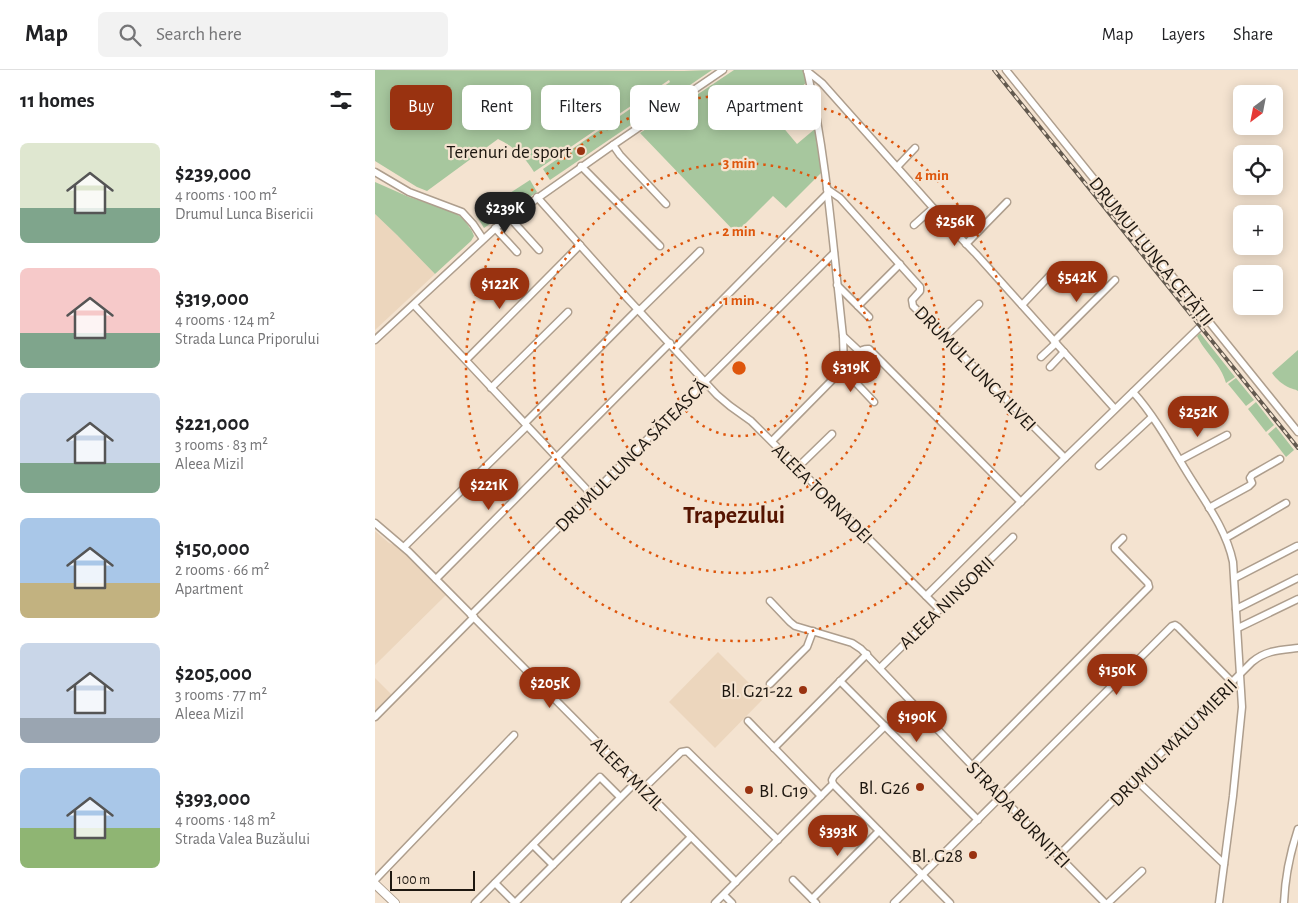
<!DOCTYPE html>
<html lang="en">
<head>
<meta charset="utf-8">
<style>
  :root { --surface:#fff; --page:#f2f2f2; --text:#202124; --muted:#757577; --line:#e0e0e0; --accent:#993210 }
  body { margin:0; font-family:"Alegreya Sans",sans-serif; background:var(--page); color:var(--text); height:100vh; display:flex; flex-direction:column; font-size:19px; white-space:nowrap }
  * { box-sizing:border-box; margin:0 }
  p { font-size:16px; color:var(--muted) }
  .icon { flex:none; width:28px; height:28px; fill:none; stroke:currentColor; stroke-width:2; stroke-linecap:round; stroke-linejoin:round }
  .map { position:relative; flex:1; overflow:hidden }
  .sheet { display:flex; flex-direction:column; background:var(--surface); width:375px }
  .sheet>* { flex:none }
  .banner { position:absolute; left:15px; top:15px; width:475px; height:45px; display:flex; gap:10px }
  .needle { width:32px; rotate:212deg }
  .tools { position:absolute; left:858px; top:15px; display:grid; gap:10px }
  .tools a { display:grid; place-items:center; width:50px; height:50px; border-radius:8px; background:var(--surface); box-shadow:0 2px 12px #0003; font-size:25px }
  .scale { position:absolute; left:15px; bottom:12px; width:85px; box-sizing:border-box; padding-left:5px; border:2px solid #1d1710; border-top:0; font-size:14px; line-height:18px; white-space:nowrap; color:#1d1710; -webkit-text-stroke:4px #f4e3d0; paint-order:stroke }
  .price { position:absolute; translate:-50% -42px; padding:0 11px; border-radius:18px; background:var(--accent); color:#fff; font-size:16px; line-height:32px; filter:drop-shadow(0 1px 2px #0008) }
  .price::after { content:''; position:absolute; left:50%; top:30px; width:15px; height:11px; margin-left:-8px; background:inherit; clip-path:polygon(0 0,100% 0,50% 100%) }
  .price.active { background:#222; color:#fff }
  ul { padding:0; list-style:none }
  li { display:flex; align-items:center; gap:15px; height:125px; padding:0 20px }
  li span { display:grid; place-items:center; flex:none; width:140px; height:100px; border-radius:8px; color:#555 }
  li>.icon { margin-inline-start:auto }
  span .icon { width:60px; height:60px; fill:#fffc; stroke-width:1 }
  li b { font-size:21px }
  h2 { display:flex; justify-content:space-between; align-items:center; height:60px; padding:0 20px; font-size:21px }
  .tag { padding:0 18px; border-radius:8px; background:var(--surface); box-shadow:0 2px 12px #0003; font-size:18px; line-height:45px }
  .tag.active { background:var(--accent); color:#fff }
  header { display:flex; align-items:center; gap:30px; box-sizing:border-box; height:70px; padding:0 25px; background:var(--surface); border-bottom:1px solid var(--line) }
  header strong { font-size:24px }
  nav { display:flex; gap:28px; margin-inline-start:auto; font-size:18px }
  .search { width:350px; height:45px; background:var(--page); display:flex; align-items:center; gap:12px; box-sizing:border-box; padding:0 18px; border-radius:8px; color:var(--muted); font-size:19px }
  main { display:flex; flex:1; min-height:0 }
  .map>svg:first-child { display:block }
  .built { fill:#ecd6bd }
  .green { fill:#a7c79e }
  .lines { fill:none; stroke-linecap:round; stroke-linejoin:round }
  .minor-casing { stroke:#ae9e8d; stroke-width:9 }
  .major-casing { stroke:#ae9e8d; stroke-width:10 }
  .minor { stroke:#fff; stroke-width:6 }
  .major { stroke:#fff; stroke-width:8 }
  .rail-casing { stroke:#635a4f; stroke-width:4 }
  .rail { stroke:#f4e3d0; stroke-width:2; stroke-dasharray:5.5; stroke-linecap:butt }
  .ring { fill:none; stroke:#de560c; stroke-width:2.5; stroke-dasharray:2.5 5 }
  .poi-dot { fill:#993210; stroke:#f4e3d0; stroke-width:2 }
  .labels { text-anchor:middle; stroke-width:4.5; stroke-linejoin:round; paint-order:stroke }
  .poi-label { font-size:19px; fill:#1d1710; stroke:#f4e3d0; text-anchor:end }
  .street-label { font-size:19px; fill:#1d1710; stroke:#f4e3d0 }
  .district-label { font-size:24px; font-weight:bold; fill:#551401; stroke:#f4e3d0 }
  .centre { fill:#de560c; stroke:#f4e3d0; stroke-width:2.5 }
  .ring-label { font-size:15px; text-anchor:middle; font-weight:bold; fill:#de560c; stroke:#f4e3d0; stroke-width:4.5; stroke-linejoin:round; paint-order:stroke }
</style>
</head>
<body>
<header>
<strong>Map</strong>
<div class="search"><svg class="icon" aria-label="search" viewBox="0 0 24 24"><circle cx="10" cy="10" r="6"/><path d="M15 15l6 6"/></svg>Search here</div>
<nav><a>Map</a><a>Layers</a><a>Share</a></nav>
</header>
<main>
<section class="sheet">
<h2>11 homes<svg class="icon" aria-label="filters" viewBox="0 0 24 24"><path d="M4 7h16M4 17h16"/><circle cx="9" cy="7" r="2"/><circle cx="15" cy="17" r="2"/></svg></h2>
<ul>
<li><span style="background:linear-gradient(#dfe7d0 65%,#7fa58c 0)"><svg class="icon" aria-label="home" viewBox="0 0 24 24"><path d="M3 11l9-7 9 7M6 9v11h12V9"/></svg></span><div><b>$239,000</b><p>4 rooms · 100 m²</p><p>Drumul Lunca Bisericii</p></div></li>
<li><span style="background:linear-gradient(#f6c9c9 65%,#7fa58c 0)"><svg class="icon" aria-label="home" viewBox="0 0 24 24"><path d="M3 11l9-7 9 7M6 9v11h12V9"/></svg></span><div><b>$319,000</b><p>4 rooms · 124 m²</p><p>Strada Lunca Priporului</p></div></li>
<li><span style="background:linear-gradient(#c9d6e8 70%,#7fa58c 0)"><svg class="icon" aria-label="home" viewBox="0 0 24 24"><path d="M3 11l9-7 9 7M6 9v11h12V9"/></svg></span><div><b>$221,000</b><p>3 rooms · 83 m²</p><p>Aleea Mizil</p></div></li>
<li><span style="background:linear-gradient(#a9c7e8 65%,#c2b280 0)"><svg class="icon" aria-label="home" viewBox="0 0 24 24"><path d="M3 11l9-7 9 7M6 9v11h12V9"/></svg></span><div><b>$150,000</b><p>2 rooms · 66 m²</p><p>Apartment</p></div></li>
<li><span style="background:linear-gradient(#c9d6e8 75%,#9aa5b1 0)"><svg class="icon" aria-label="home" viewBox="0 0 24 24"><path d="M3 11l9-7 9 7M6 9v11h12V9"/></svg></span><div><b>$205,000</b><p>3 rooms · 77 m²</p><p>Aleea Mizil</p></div></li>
<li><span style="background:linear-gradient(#a9c7e8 60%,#8fb573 0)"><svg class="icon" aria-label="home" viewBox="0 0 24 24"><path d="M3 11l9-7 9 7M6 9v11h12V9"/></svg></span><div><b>$393,000</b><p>4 rooms · 148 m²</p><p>Strada Valea Buzăului</p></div></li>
</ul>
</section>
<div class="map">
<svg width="923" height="833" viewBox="0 0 923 833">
  <rect width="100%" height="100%" fill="#f4e3d0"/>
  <g class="built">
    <path d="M0 144 22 165 60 204 0 260Z"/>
    <path d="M0 461 14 473 22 476 71 525 0 595Z"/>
    <path d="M343 582 389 628 340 678 294 632Z"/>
    <path d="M0 608 22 630 0 652Z"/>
  </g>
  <g class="green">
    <path d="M0 0 309 1 337 0 274 43 266 32 295 12 294 10 159 102C150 87 138 76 123 69L52 121 42 117 0 91Z"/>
    <path d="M359 0H428L432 12 396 43 422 74 441 58 447 102 411 138 398 126 361 163 265 63Z"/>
    <path d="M258 37 266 48 175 110 168 99Z"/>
    <path d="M155 110 162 122 109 158 101 145Z"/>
    <path d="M0 112 34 127 77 141 86 147 90 151 97 161 99 166 96 171 60 204 22 165 0 144Z"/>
    <path d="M825 263 860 307 851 313C846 294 830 283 822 266Z"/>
    <path d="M923 280V321C920 319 917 319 915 318 908 315 901 309 897 303Z"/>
    <path d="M861 308 879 330 871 336 853 314Z"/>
    <path d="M881 332 899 355 891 362 873 339Z"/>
    <path d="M901 357 919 380 911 387 893 364Z"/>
  </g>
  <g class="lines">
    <defs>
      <g id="minor">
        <path d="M432 0C452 88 458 177 468 266L469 297"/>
        <path d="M631 0 923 362"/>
        <path d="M432 1 447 13 577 159 601 184 740 339"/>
        <path d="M238 75 245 85 291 134"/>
        <path d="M206 96 285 176"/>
        <path d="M522 97 540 78"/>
        <path d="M0 102 34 122 87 142 98 154 108 169"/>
        <path d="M452 119 465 128 545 217V221L537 230 538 236 690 388"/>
        <path d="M162 127 253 229 342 325 355 336 376 351 564 539"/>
        <path d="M134 147 164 180"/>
        <path d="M539 155 558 138"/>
        <path d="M120 158 142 182"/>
        <path d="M591 174 632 132"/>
        <path d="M462 215 494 247"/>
        <path d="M39 235 216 424"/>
        <path d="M647 235 681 199"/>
        <path d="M483 236 525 194"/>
        <path d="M264 241 325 181"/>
        <path d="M468 266 484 281"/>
        <path d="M569 268 604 234"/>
        <path d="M0 270 123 156 238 75 348 0"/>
        <path d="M679 271 740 210"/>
        <path d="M300 278 452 124"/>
        <path d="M666 287 681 273"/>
        <path d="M91 290 205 175"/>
        <path d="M675 297 689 282"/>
        <path d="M468 299 499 332"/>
        <path d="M116 318 193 242"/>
        <path d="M758 322C778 344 795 374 810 399 828 429 851 458 858 492L867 637 858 726 844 833"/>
        <path d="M150 353 263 239"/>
        <path d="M397 371 468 299 469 297C476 289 484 278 494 279L646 432"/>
        <path d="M805 390 852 365"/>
        <path d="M724 396 777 347"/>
        <path d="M423 397 457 364"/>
        <path d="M834 438 874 416 877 413 875 408 877 405 905 389"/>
        <path d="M0 453 34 482 361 812"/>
        <path d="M851 468 911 433"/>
        <path d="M29 477 152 356"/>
        <path d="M860 508 922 476"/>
        <path d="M61 509 295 273"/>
        <path d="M551 526 690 388 832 250"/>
        <path d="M395 531 415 552 420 556 477 573 486 579 664 766 730 833"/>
        <path d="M861 539 923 508"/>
        <path d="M96 545 459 183"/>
        <path d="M863 558 923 529"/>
        <path d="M505 598 638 467"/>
        <path d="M465 611 603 750"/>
        <path d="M395 614 432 577 438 561"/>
        <path d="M0 647 99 547"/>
        <path d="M373 651 446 726"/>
        <path d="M399 678 492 584"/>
        <path d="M597 696 774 517 773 513 740 479V476L748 468"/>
        <path d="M760 709 849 794"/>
        <path d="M458 714 575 833"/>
        <path d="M269 718 306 682 312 681 403 770"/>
        <path d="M158 775 178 795"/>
        <path d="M683 786 877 592C891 580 906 580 923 578"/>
        <path d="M0 810 139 665"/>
        <path d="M418 810 441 833"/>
        <path d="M120 813 140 833"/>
        <path d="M349 825 357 833"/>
        <path d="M437 829 504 761"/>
        <path d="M100 833 225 707 245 727"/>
        <path d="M140 833 262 711"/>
        <path d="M250 833 316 767"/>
        <path d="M340 833 458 714 457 710 459 706 510 656"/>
        <path d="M519 833 797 556 800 555 803 557 857 612"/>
        <path d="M733 833 767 801"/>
        <path d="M909 833C910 807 915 783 923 759"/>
      </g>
      <path id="major" d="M0 814 20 833"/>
    </defs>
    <use href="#minor" class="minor-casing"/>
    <use href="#major" class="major-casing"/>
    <use href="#minor" class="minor"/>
    <use href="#major" class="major"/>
    <defs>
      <path id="rail" d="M619 0 923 378"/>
    </defs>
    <use href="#rail" class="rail-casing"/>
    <use href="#rail" class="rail"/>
  </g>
  <g class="ring">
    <circle cx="364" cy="298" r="68"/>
    <circle cx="364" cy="298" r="137"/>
    <circle cx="364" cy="298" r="205"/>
    <circle cx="364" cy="298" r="273"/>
  </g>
  <g class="poi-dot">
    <circle cx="206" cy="81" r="5"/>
    <circle cx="428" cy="620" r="5"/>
    <circle cx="545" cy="717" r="5"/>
    <circle cx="374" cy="720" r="5"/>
    <circle cx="598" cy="785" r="5"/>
  </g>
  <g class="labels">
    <g class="poi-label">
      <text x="196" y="88">Terenuri de sport</text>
      <text x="418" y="627">Bl. G21-22</text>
      <text x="535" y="724">Bl. G26</text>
      <text x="384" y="727" text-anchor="start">Bl. G19</text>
      <text x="588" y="792">Bl. G28</text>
    </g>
    <g class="street-label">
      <text transform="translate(777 181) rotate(51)" y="7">DRUMUL LUNCA CETĂȚII</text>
      <text transform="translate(601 298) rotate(46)" y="7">DRUMUL LUNCA ILVEI</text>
      <text transform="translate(256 385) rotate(-45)" y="7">DRUMUL LUNCA SĂTEASCĂ</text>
      <text transform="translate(448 423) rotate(45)" y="7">ALEEA TORNADEI</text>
      <text transform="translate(571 532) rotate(-44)" y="7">ALEEA NINSORII</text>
      <text transform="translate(798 672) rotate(-45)" y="7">DRUMUL MALU MIERII</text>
      <text transform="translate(253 703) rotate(45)" y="7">ALEEA MIZIL</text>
      <text transform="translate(644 744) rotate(46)" y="7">STRADA BURNIȚEI</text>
    </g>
    <g class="district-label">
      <text x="359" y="453">Trapezului</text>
    </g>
  </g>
  <circle cx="364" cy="298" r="8" class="centre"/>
  <g class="ring-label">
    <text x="364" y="98">3 min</text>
    <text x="557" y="110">4 min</text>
    <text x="364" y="166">2 min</text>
    <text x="364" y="235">1 min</text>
  </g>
</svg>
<div class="tools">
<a><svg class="needle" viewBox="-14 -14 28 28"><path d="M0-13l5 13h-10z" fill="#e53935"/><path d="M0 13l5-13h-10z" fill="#757577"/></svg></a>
<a><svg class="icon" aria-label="locate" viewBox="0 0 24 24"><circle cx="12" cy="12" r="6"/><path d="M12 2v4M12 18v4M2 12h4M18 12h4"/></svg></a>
<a>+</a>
<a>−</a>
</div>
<div class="scale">100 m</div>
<b class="price active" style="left:130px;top:164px">$239K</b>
<b class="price" style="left:580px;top:177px">$256K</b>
<b class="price" style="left:702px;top:233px">$542K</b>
<b class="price" style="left:125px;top:240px">$122K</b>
<b class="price" style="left:476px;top:323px">$319K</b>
<b class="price" style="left:823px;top:368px">$252K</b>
<b class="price" style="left:114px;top:441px">$221K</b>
<b class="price" style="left:742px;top:626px">$150K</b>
<b class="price" style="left:175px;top:639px">$205K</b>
<b class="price" style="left:542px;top:673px">$190K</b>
<b class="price" style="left:463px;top:787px">$393K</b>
<div class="banner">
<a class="tag active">Buy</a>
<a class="tag">Rent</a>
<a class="tag">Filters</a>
<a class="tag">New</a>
<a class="tag">Apartment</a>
</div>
</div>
</main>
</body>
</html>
